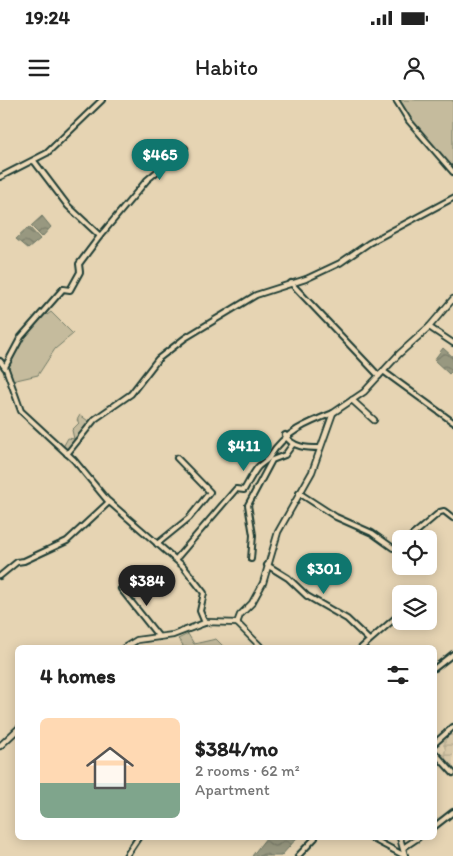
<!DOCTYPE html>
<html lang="en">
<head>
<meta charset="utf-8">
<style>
  :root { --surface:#fff; --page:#f2f2f2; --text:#222; --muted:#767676; --accent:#0f766e }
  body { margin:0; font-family:Itim,sans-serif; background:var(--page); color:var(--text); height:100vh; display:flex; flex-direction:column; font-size:19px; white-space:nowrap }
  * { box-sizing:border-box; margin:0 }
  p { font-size:16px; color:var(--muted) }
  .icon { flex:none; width:28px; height:28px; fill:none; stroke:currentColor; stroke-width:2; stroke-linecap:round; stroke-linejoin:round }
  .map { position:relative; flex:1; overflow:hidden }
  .details { position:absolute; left:15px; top:545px; width:422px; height:195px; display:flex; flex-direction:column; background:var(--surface); border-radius:8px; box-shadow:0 2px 12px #0003 }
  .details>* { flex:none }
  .fabs { position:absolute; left:392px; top:430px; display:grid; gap:10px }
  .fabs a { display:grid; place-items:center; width:45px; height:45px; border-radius:8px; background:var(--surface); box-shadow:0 2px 12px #0003; font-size:25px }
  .price { position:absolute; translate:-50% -42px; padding:0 11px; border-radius:18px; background:var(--accent); color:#fff; font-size:16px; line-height:32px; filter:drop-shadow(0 1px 2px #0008) }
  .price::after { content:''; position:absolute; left:50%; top:30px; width:15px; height:11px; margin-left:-8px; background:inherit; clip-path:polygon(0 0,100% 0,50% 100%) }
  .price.current { background:#222; color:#fff }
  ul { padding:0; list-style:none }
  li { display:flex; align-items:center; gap:15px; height:125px; padding:0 25px }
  li span { display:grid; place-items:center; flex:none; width:140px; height:100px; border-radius:8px; color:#555 }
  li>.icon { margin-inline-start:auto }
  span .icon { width:60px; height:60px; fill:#fffc; stroke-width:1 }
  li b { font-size:21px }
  h2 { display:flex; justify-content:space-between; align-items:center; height:60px; padding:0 25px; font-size:21px }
  .status { display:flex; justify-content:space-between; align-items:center; height:35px; padding:0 25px; background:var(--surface); direction:ltr }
  .status svg { height:14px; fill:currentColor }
  header { display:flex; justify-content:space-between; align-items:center; height:65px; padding:0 25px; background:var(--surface); font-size:22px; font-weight:600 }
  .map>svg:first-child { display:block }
  .industrial { fill:url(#industrial-grid) }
  .green { fill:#c5bb9d; stroke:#727c68 }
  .forest { fill:url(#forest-firs); stroke:#727c68 }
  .water { fill:url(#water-waves); stroke:#687462 }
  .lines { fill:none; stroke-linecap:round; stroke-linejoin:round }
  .minor-casing { stroke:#1f3d34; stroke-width:8 }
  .tertiary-casing { stroke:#1f3d34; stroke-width:8 }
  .minor { stroke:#eedab8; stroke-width:4 }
  .tertiary { stroke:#eedab8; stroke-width:4.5 }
</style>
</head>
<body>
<div class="status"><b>19:24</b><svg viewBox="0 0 49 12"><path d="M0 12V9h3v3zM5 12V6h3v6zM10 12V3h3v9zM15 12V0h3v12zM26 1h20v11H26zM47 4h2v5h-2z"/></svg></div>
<header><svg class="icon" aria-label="menu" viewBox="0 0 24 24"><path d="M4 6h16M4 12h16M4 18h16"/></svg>Habito<svg class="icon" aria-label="person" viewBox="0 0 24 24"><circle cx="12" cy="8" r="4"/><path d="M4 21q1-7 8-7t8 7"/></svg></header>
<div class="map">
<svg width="453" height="756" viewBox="0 0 453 756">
  <defs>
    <pattern id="industrial-grid" width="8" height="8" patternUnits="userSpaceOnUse" patternTransform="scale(1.25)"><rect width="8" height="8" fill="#d6c7a8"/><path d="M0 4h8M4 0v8" fill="none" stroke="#b7ac91"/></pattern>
    <pattern id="forest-firs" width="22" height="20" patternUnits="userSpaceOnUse" patternTransform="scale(1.25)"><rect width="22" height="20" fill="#c5bb9d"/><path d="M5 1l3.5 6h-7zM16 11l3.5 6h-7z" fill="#9f9981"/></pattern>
    <pattern id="water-waves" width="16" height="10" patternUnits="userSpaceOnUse" patternTransform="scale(1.25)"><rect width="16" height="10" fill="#989880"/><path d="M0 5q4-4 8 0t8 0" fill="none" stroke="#7b7d6a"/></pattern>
  </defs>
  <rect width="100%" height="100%" fill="#e6d4b3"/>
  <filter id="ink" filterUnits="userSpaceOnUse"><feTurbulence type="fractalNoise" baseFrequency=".02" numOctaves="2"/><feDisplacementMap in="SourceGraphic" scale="10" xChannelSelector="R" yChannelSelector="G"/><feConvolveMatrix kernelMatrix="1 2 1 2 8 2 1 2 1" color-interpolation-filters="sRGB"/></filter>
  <g filter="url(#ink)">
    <path class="industrial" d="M453 629V670L440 657 445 650 441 640Z"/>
    <g class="green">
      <path d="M399 0H453V67L419 31Z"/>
      <path d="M46 211 47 215 51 212 73 234 55 249 38 275 12 281 6 266 15 254 21 240Z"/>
      <path d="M188 534 194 544 216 539 224 547H182L183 545 178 539Z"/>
    </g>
    <path class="forest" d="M80 315 91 323 67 350 63 347 68 338 74 339 72 330 79 323 77 320Z"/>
    <g class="water">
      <path d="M42 116 51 127 42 137 31 126Z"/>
      <path d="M29 127 40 139 28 149 16 139Z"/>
      <path d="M443 248 453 257V270L449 274 434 260Z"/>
      <path d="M266 738H297L281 756H252Z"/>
    </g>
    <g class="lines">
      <defs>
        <g id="minor">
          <path d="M396 0 409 21 453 72"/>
          <path d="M34 61 68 106 100 136 147 80 185 48"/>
          <path d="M0 77 47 53 102 0"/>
          <path d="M291 183 379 276"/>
          <path d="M429 227 453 243"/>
          <path d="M0 261 6 269 21 311 74 360 107 400 183 466 204 493 200 511 205 523"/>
          <path d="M5 267 21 237 63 189 70 190 80 172 79 164 100 136"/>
          <path d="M383 271 453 322"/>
          <path d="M285 335C292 348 308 348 320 348"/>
          <path d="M67 354 95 319 131 294 158 259 185 238 256 195 306 179 340 163 369 143 453 98"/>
          <path d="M299 393 336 417 372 433 393 448 401 444"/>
          <path d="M408 439 440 412 444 411 453 418"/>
          <path d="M157 444 189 418 210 392 177 358"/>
          <path d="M176 459 236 389 244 390C248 383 253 373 258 367 262 363 268 360 270 356 285 332 307 323 333 313"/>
          <path d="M251 459 253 435 248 405 272 360 285 355 293 344"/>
          <path d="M267 465 288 478 307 496 347 519 369 540"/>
          <path d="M0 476 17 462 24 461 67 441 109 402"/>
          <path d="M121 489 159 537"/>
          <path d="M361 548 401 513"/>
          <path d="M435 568 453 554"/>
          <path d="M435 643 453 627"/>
          <path d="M435 653 453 673"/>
          <path d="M435 726 453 712"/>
          <path d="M371 738 405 756"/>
          <path d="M403 748 418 738"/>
          <path d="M126 756 138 738"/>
          <path d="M298 756 315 738"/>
        </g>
        <g id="tertiary">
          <path d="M352 300 374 320"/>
          <path d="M237 523 240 515 252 503 263 483 278 432 312 372 333 313 364 292 399 254 429 227 453 199"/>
          <path d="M237 523 262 548"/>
          <path d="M124 548 137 540 173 535 207 522 237 523"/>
          <path d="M0 646 18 629"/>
          <path d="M400 738 405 756"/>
        </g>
      </defs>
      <use href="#minor" class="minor-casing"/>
      <use href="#tertiary" class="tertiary-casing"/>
      <use href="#minor" class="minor"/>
      <use href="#tertiary" class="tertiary"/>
    </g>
  </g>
</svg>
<div class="fabs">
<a><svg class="icon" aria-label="locate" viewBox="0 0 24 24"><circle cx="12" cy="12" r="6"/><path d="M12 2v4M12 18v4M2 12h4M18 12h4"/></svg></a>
<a><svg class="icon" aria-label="layers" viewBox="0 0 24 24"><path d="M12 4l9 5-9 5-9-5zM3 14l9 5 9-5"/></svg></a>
</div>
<b class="price" style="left:160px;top:81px">$465</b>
<b class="price" style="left:244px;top:372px">$411</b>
<b class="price" style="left:324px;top:495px">$301</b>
<b class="price current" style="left:147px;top:507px">$384</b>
<section class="details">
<h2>4 homes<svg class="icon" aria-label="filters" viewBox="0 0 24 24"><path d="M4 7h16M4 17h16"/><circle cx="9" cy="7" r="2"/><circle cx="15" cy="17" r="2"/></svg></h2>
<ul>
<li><span style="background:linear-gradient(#ffd9b3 65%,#7fa58c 0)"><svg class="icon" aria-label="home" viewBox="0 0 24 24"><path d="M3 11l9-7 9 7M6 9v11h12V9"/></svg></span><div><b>$384/mo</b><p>2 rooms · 62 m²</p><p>Apartment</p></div></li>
</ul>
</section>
</div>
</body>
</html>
